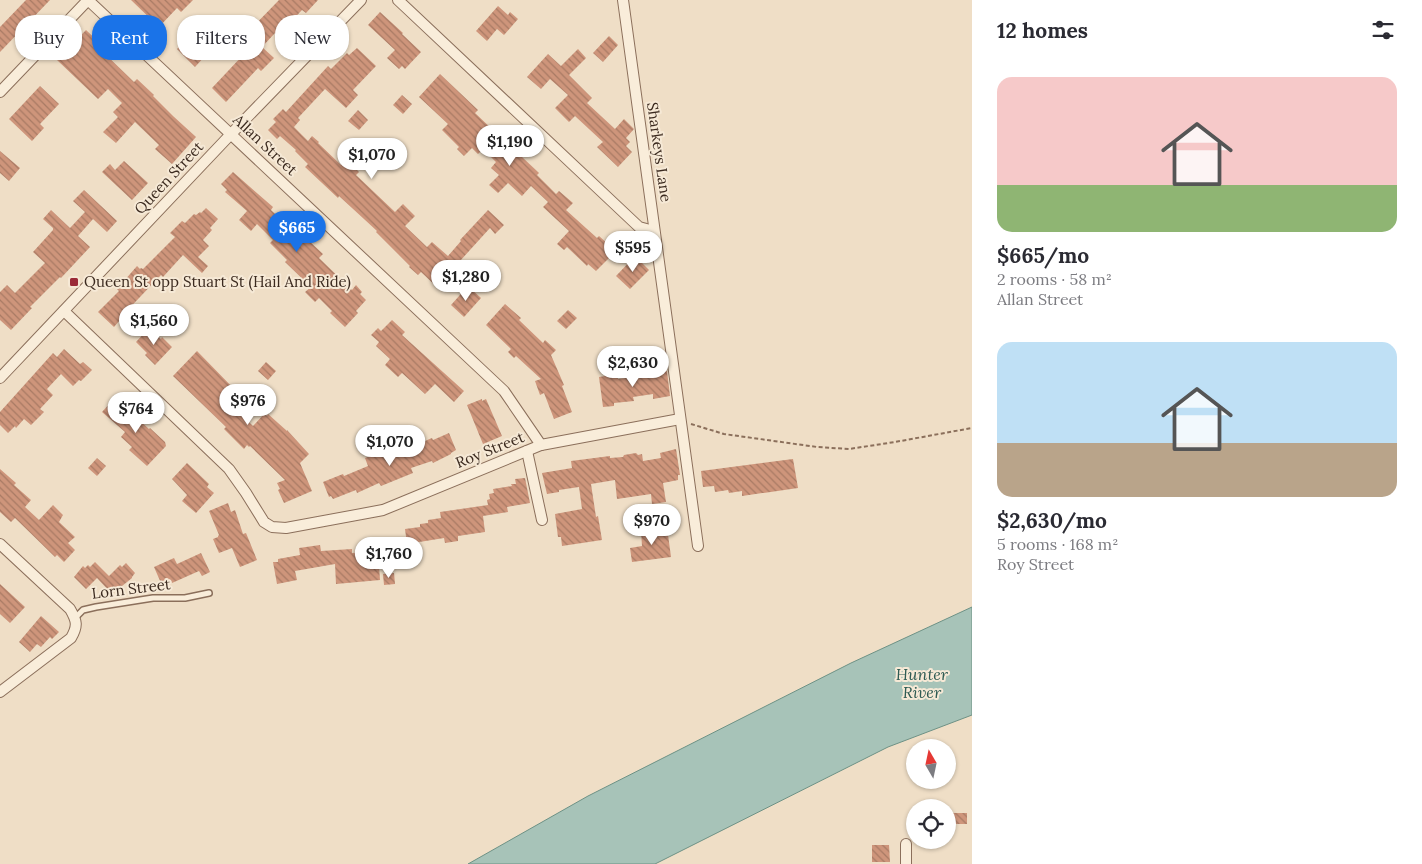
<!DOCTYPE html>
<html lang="en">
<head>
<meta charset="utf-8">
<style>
  :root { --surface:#fff; --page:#f2f2f3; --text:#2b2b33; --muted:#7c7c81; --accent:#1a73e8 }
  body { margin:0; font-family:Lora,serif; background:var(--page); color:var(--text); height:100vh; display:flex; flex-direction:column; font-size:19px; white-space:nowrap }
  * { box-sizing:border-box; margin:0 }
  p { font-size:16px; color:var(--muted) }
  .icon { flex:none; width:28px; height:28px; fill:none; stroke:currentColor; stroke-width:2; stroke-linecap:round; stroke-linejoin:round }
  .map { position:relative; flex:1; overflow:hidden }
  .details { display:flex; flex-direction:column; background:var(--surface); width:450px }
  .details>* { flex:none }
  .top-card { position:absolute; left:15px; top:15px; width:475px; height:45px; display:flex; gap:10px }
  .needle { width:32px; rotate:351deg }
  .fabs { position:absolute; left:906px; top:739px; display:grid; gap:10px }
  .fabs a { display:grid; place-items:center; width:50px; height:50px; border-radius:50%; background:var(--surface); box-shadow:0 1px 4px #0004; font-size:25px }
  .price { position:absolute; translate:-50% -42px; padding:0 11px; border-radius:18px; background:#fff; color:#222; font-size:16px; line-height:32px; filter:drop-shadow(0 1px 2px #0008) }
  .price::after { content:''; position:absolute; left:50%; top:30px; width:15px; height:11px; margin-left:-8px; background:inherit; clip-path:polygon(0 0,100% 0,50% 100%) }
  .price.selected { background:var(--accent); color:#fff }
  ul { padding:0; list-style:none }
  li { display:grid; align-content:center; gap:10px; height:265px; padding:0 25px }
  li span { display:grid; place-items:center; height:155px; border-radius:15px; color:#555 }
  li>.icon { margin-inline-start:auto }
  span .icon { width:90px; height:90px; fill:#fffc; stroke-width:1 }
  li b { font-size:21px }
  h2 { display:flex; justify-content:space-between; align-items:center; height:60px; padding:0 25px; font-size:21px }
  .tag { padding:0 18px; border-radius:20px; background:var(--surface); box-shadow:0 1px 4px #0004; font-size:18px; line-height:45px }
  .tag.selected { background:var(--accent); color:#fff }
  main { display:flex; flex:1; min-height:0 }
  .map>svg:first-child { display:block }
  .water { fill:#a7c3b8; stroke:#6d9185 }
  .building { fill:url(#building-back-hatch) }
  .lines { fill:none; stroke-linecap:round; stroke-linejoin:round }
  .lane-casing { stroke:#8b6f5b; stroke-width:8 }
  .street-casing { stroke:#8b6f5b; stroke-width:12 }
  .path { stroke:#8b6f5b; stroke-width:2; stroke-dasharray:4 2.5; stroke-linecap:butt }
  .lane { stroke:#f9edda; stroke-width:5 }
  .street { stroke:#f9edda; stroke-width:10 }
  .poi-dot { fill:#9b2a37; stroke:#f6e9d6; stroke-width:2 }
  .labels { text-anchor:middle; stroke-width:4; stroke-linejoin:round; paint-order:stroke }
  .street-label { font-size:15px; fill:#3b2a1f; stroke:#f6e9d6 }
  .poi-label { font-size:15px; fill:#3b2a1f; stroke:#f6e9d6; text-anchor:start }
  .water-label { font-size:16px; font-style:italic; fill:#2e5b53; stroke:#f6e9d6 }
</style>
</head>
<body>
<main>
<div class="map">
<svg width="972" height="864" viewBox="0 0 972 864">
  <defs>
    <pattern id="building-back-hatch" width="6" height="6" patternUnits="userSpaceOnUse" patternTransform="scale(1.25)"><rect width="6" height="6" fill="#ce957b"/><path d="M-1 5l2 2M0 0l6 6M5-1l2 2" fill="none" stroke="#a87a64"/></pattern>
  </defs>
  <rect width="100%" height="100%" fill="#efdec6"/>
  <path class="water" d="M972 607V715L888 747 655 864H468L588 796 851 663Z"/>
  <g class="building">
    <path d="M26 0H50L0 52V27Z"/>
    <path d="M131 0H193L181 12 177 8 159 27Z"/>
    <path d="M279 0H318L306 13 302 10 277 36 275 33 262 47 274 58 261 71 258 68 226 102 212 88 244 54 240 51 243 48 240 45 248 37 245 35Z"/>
    <path d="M498 6 508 15 510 12 518 19 504 35 497 29 487 41 476 31Z"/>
    <path d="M380 12 403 33 402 34 421 52 405 69 402 66 399 69 387 58 395 50 368 25Z"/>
    <path d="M197 27 216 44 195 67 177 49Z"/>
    <path d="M86 30 106 49 103 52 134 82 137 79 154 95 153 96 173 116 196 137 172 164 155 149 159 145 135 122 116 143 103 132 118 117 113 112 122 103 108 89 98 99 57 60Z"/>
    <path d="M609 36 618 45 603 62 593 53Z"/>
    <path d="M357 48 376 66 353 90 358 95 346 108 325 89 298 118 300 120 294 127 308 141 312 136 319 142 318 143 341 165 348 161 359 172 356 175 395 212 403 204 415 216 405 226 427 247 432 242 448 256 461 241 460 240 488 210 504 225 495 234 490 228 460 261 469 269 458 282 452 277 440 290 421 272 418 275 409 267 410 266 376 232 377 231 339 196 338 198 305 167 308 164 295 151 296 150 280 136 277 139 268 130 276 122 273 119 283 109 286 112 328 66 331 69 347 53 349 55Z"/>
    <path d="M578 49 586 58 569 75 592 98 587 103 615 129 624 119 634 129 626 138 630 142 626 146 632 152 618 167 597 147 603 142 575 116 569 122 555 108 568 95 550 79 541 89 527 77 548 54 561 66Z"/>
    <path d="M440 74 478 110 475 113 494 131 491 134 504 146 510 140 525 154 522 157 539 173 537 175 556 194 559 191 573 203 566 210 597 238 599 236 609 245 605 249 612 255 596 271 588 264 587 266 567 247 564 250 557 244 569 231 543 207 548 202 531 186 522 196 508 183 498 193 489 185 499 175 491 168 496 162 483 149 478 154 472 148 464 156 457 149 459 147 442 130 448 124 419 97Z"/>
    <path d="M40 86 59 104 40 124 44 128 32 141 9 119Z"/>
    <path d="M402 95 412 104 403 114 393 105Z"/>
    <path d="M358 110 368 120 359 130 348 121Z"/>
    <path d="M0 151 20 168 9 181 0 173Z"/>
    <path d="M124 161 148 183 132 200 102 172 110 164 115 170Z"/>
    <path d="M233 172 273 207 271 210 304 242 307 239 323 254 319 258 352 290 356 285 362 292 360 294 366 300 356 311 358 313 345 327 330 313 332 311 319 298 315 302 305 292 311 287 285 262 287 260 270 243 273 240 257 224 251 231 239 220 247 211 225 192 227 190 221 184Z"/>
    <path d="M84 190 117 221 107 232 93 219 78 236 90 247 61 278 60 277 30 307 32 308 11 330 0 320V292L7 285 15 293 45 263 33 252 53 230V228L43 219 51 210 70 228 85 212 73 201Z"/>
    <path d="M206 208 218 219 210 228 212 230 203 240 209 246 198 257 208 266 202 273 183 255 163 277 161 275 119 319 120 320 114 327 98 312 119 291 117 289 137 266 140 269 141 268 143 269 175 237 170 233 182 221 185 223 194 214 196 215 200 212 201 213Z"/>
    <path d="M635 256 649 270 630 289 616 276Z"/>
    <path d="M468 286 481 298 464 317 451 305Z"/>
    <path d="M505 304 521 318 519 320 543 343 545 340 556 350 551 355 564 385 562 386 572 412 554 419 544 393 540 395 535 381 541 379 516 356 514 358 508 352 511 349 486 325Z"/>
    <path d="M568 310 577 318 566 329 557 321Z"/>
    <path d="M392 320 405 332 402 335 464 391 454 402 435 384 425 394 402 373 398 377 385 365 390 359 376 346 379 342 371 335 378 328 381 331Z"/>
    <path d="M149 328 161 339 162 337 172 347 155 365 145 355 147 353 136 342Z"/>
    <path d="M64 349 80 364 83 362 92 370 81 381 79 380 73 386 61 374 47 389 53 395 40 409 44 412 31 425 24 419 16 428 15 426 8 433 0 425V412L53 353 57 357Z"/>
    <path d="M197 351 239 394 238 396 244 402 236 410 253 426 265 413 267 416 268 414 287 431V430L309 454 300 463 312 491 284 503 278 490 280 489 277 483 285 480 250 446 249 447 247 445 244 449 224 429 226 427 173 376Z"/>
    <path d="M266 362 276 371 268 380 258 371Z"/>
    <path d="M667 371 670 396 653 399V394L633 397 634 401 614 403V406L603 407 599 377 611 375V377L617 376 618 379 650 375V373Z"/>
    <path d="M482 399V401L486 399 502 436 483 444 467 405Z"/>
    <path d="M113 400 136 421 138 419 149 429 150 428 165 442 166 446 147 466 129 450 132 447 121 437 125 432 102 412Z"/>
    <path d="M449 433 456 450 451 453V454L433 463 432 461 411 468 413 473 381 486 379 483 357 493 356 490 333 499 331 496 329 497 323 482 343 474 344 476 368 466 365 458 381 452 382 456 405 447 406 449 432 438 433 440Z"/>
    <path d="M676 449 680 475H678V480L663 483 666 502 652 504 651 494 617 499 615 480 591 484 596 517 598 516 602 540 562 546 561 537H558L555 514 582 509 579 487 559 490V492L547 494 542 473 572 468 571 461 610 456V458L623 457 624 455 636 453 638 455 642 454 643 461 661 458 660 453Z"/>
    <path d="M97 458 106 466 97 476 88 468Z"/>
    <path d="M793 459 798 488 742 496V491L729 493 728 490 715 492 714 486 703 487 701 471Z"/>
    <path d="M187 463 209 484 207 487 214 493 196 513 182 501 187 495 172 479Z"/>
    <path d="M0 469 16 483 14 485 31 500 25 507 39 520 53 505 63 515 59 522 75 537 68 543 75 550 64 562 57 555 55 557 15 518 11 522 0 512Z"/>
    <path d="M525 478 530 503 507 507 508 512 483 516 485 532 458 536V541L445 543 444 538 407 544 405 529 420 527V524L428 523V520L441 518 440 512 488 505 487 500 490 499 489 494 494 493 493 489 512 486 511 484H516L515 479Z"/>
    <path d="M228 503 231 512 235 510 243 534 246 533 257 560 240 567 232 548 219 553 213 539 218 537V536L219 535 209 511Z"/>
    <path d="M667 527 671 557 632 562 630 548 642 546 641 531Z"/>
    <path d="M320 545 321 551 352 549V553L378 551 380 580 336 584 335 564 295 571 297 580 277 584 273 562H278V559L300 555 299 548Z"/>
    <path d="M201 553 210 572 202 576 199 571 172 583 170 579 161 583 154 567 174 558 177 564Z"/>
    <path d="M95 562 109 576 120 565 122 567 126 563 135 573 132 577V578L112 594 97 578 86 589 74 577 83 566 85 568 88 565 90 567Z"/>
    <path d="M394 573 395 584 384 585 383 574Z"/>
    <path d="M0 584 25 607 10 623 0 614Z"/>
    <path d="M41 616 59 632 52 639 50 637 41 647 37 644 30 652 19 642Z"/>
    <rect x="952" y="813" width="15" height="11"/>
    <path d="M872 845H889L890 862H872Z"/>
  </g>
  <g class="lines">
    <defs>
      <path id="lane" d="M75 618 83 610 96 607 153 598H185L209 593"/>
      <g id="street">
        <path d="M88 0 504 391 541 445"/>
        <path d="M398 0 639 227 654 231"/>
        <path d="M623 0 698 546"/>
        <path d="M0 92 88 0"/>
        <path d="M64 311 229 469 246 493 264 522 272 527 286 528 383 510 541 445 680 419"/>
        <path d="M0 378 231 134 361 0"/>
        <path d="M527 451 542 520"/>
        <path d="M0 544 70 609C77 621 78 626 71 638L0 692"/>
        <path d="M906 864V844"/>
      </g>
    </defs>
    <use href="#lane" class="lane-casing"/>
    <use href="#street" class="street-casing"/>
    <path class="path" d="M691 424 724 434 817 447 849 449 895 442 972 428"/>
    <use href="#lane" class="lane"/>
    <use href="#street" class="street"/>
  </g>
  <rect class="poi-dot" x="69" y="277" width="10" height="10" rx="2.5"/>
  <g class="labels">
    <g class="street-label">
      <text transform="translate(265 145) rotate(43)" y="5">Allan Street</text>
      <text transform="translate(659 152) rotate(82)" y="5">Sharkeys Lane</text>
      <text transform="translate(169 178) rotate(-47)" y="5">Queen Street</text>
      <text transform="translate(490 450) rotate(-22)" y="5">Roy Street</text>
      <text transform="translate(131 589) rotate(-7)" y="5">Lorn Street</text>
    </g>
    <g class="poi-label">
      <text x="84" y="287">Queen St opp Stuart St (Hail And Ride)</text>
    </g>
    <g class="water-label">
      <text x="922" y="680">Hunter<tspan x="922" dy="18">River</tspan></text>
    </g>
  </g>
</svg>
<div class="fabs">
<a><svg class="needle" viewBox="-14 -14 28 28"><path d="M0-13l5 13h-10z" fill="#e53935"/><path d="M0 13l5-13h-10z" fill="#7c7c81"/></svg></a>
<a><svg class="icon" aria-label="locate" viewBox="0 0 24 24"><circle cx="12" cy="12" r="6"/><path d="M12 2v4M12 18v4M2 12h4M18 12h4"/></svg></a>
</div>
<b class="price" style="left:510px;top:167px">$1,190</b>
<b class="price" style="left:372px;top:180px">$1,070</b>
<b class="price selected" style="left:297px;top:253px">$665</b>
<b class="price" style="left:633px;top:273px">$595</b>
<b class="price" style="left:466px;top:302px">$1,280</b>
<b class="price" style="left:154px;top:346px">$1,560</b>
<b class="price" style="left:633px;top:388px">$2,630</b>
<b class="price" style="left:248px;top:426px">$976</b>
<b class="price" style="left:136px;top:434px">$764</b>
<b class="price" style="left:390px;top:467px">$1,070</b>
<b class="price" style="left:652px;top:546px">$970</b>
<b class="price" style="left:389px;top:579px">$1,760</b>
<div class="top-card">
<a class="tag">Buy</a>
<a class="tag selected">Rent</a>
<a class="tag">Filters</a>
<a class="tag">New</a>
</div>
</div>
<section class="details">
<h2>12 homes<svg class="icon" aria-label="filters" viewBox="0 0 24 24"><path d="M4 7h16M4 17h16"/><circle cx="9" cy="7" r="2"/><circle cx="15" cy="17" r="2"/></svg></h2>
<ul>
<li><span style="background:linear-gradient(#f6c9c9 70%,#8fb573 0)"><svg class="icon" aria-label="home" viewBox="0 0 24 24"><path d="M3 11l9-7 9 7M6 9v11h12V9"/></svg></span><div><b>$665/mo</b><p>2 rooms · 58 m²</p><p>Allan Street</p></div></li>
<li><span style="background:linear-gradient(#bfe0f5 65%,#b9a48a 0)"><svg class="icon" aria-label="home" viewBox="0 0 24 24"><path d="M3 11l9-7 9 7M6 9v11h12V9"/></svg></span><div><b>$2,630/mo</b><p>5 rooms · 168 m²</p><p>Roy Street</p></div></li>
</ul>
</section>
</main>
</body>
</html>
